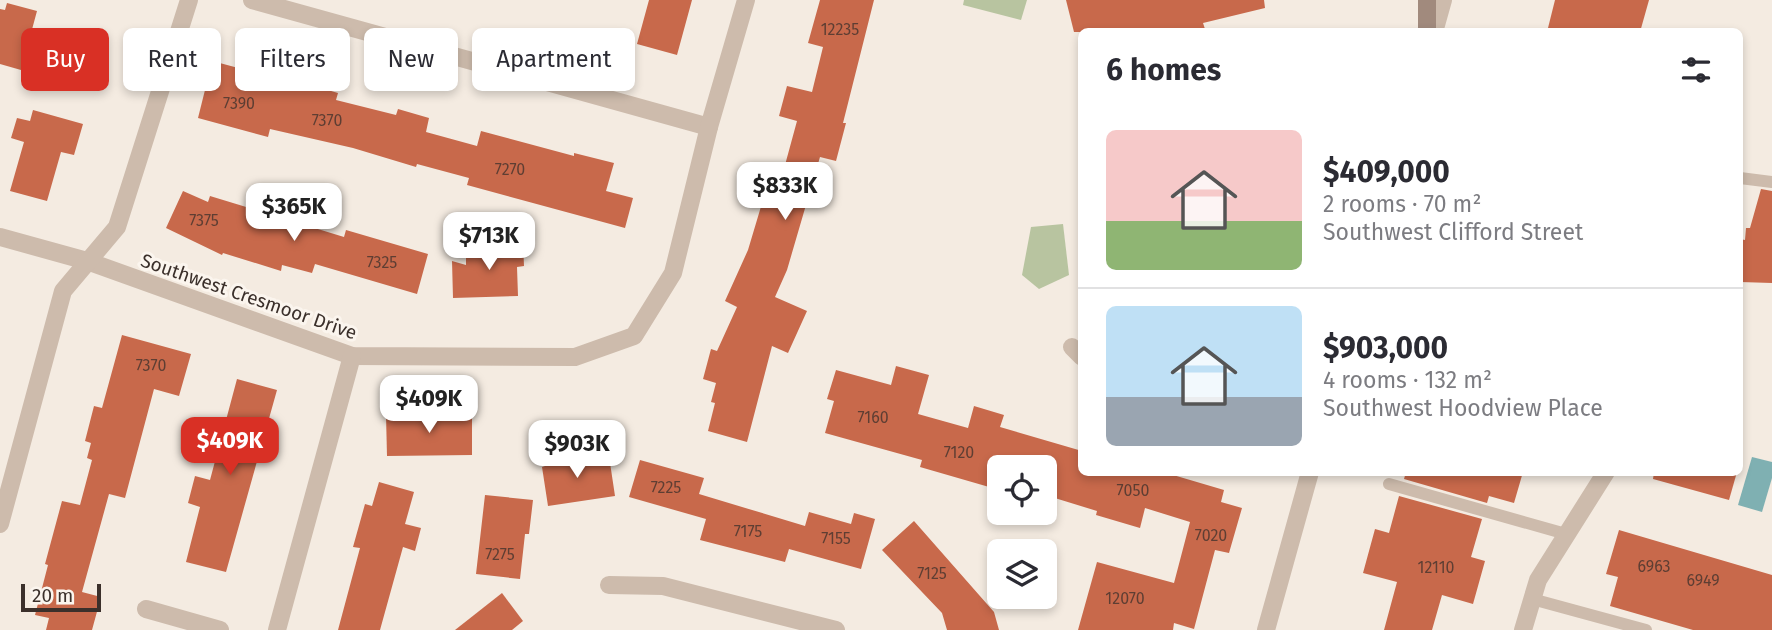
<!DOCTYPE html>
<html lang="en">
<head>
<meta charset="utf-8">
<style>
  :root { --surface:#fff; --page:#f7f7f7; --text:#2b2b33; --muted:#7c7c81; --line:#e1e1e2; --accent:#d93025 }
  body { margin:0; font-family:"Fira Sans",sans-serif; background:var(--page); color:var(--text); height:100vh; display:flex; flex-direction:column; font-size:26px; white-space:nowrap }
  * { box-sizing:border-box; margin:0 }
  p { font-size:23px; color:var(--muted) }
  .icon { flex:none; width:38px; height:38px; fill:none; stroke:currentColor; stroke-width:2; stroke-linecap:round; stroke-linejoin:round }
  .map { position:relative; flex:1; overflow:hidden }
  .details { position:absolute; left:1078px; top:28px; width:665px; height:448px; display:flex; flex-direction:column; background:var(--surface); border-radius:10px; box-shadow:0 4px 10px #0003 }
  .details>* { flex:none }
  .hud { position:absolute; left:21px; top:28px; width:665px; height:63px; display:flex; gap:14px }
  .fabs { position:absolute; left:987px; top:455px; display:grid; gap:14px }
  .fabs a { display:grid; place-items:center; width:70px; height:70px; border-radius:10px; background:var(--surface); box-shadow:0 4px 10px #0003; font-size:35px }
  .scale { position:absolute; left:21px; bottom:18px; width:80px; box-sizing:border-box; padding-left:7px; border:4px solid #3b302b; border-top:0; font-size:19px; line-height:24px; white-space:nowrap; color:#3b302b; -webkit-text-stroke:5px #fbf5ee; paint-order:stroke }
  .price { position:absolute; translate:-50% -60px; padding:0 16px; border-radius:14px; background:#fff; color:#222; font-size:23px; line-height:46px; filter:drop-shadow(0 2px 4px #0008) }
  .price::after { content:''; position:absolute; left:50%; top:42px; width:21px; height:16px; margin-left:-10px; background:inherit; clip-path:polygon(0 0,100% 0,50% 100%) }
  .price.on { background:var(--accent); color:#fff }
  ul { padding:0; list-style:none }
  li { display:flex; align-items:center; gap:21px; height:175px; padding:0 28px }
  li+li { border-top:2px solid var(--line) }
  li span { display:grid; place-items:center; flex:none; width:196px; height:140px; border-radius:10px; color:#555 }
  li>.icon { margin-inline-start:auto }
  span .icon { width:84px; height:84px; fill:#fffc; stroke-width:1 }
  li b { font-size:30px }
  h2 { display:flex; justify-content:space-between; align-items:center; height:84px; padding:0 28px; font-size:30px }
  .pill { padding:0 24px; border-radius:10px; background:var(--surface); box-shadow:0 4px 10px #0003; font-size:24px; line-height:63px }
  .pill.on { background:var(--accent); color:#fff }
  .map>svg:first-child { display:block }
  .green { fill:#b8c4a0 }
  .water { fill:#7fb0b2 }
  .building { fill:#c8694b }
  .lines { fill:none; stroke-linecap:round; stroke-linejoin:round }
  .service { stroke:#cdbbac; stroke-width:12 }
  .minor { stroke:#cdbbac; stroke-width:18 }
  .tertiary { stroke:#cdbbac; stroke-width:18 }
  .secondary { stroke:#a18a7d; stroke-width:18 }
  .labels { text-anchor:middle; stroke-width:6; stroke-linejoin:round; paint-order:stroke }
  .number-label { font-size:16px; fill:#5e3e33 }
  .street-label { font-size:19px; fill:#3b302b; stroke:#fbf5ee }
</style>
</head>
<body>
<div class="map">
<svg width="1772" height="630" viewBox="0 0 1772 630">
  <rect width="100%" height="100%" fill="#f4ebe1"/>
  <g class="green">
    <path d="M964 0H1027L1021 20 963 5Z"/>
    <path d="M1063 224 1069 275 1039 289 1022 275 1031 227Z"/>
  </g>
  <path class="water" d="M1752 457 1772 462V478L1762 512 1738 505Z"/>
  <g class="building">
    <path d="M649 0H692L677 55 637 44Z"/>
    <path d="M820 0H874L843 123H846L836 161 820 157 787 270 775 297 807 311 788 353 772 346 747 442 708 431 715 403 711 402 716 383 703 379 711 349 717 351 737 307 725 301 748 250 771 173 782 176 797 121 779 116 787 86 812 92 823 47 808 43Z"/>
    <path d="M1066 0H1264L1265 8 1203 23 1206 32H1074Z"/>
    <path d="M1555 0H1649L1640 32H1547Z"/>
    <path d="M7 3 37 11 21 70 0 64V9L5 10Z"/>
    <path d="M244 61 284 72 283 77 338 93 336 100 396 115 398 109 429 118 426 132 477 146 481 131 574 156V153L614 163 606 191 633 198 625 228 467 185 469 178 417 164 416 167 353 148 270 129 268 137 198 118 206 86 209 87 216 62 242 69Z"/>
    <path d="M33 110 83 124 74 155 61 152 47 201 10 191 24 142 11 138 17 118 30 121Z"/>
    <path d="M1761 189 1772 191V283L1740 282V239L1745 240 1746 228H1750Z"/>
    <path d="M183 191 208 202 210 196 344 237 346 230 428 254 417 294 315 264 312 273 282 265 281 271 223 253 222 255 166 228Z"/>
    <path d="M523 242 524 266 517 267 518 296 453 298 452 261 466 265V255L487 254V243Z"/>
    <path d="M122 335 191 354 179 396 154 389 125 498 109 494 82 592 101 597 92 630H46L49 618 35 615 48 565 45 564 62 501 80 505 92 460 87 458 91 443 85 441 94 406 102 408Z"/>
    <path d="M896 366 929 375 918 414 968 428 974 406 1004 415 1000 427 1082 451V472H1163L1224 490 1221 502 1242 508 1229 553 1215 550 1194 629 1174 623 1173 630H1078L1097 562 1174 583 1190 522 1145 508 1140 528 1096 515 1097 511 1045 495V467H999L996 489 920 467 922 460 825 433 834 401 827 399 836 370 891 385Z"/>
    <path d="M237 379 277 390 226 572 186 562 200 507 188 503 195 476 210 480Z"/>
    <path d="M472 413V455L387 456 386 415Z"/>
    <path d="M568 453 570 463 609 456 615 496 548 506 542 467 545 466 543 457Z"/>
    <path d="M640 460 704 478 699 494 805 526 809 512 851 524 854 513 875 519 861 569 789 549 785 562 700 540 706 519 629 497Z"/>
    <path d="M1406 472H1523L1514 503 1489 496 1487 503 1404 479Z"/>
    <path d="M1654 472H1737L1729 500 1653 479Z"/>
    <path d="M379 482 414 492 405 524 421 528 415 551 403 547 380 630H338L360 548 353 547 365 504 372 506Z"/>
    <path d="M485 495 533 500 529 534H525L520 579 476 574Z"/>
    <path d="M1399 496 1482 519 1471 557 1485 561 1473 604 1442 595 1432 630H1384L1397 582 1363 573 1375 529 1389 533Z"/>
    <path d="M914 521 994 612 999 630H947L942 613 882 550Z"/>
    <path d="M1619 530 1772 575V630H1693L1610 606 1618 577 1606 574Z"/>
    <path d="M502 593 523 621 512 630H455Z"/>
  </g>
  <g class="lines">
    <g class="service">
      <path d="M1740 178 1772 182"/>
      <path d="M1389 484 1566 534"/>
      <path d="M1532 599 1646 630"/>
    </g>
    <g class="minor">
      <path d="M252 0 709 127"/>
      <path d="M0 237 87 261 352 356 575 357 634 336 673 273 709 127 746 0"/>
      <path d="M1072 347 1082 357"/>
      <path d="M0 524 63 291 117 227 189 0"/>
      <path d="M609 585 663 586 836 630"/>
      <path d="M146 609 220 630"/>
      <path d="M277 630 352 356"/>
      <path d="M1523 630 1538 580 1606 472"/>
    </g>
    <g class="tertiary">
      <path d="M1434 32 1443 0"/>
      <path d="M1266 630 1310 472"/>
    </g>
    <path class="secondary" d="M1427 32V0"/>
  </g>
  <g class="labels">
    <g class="number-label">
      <text x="840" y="35">12235</text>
      <text x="239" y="109">7390</text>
      <text x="327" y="126">7370</text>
      <text x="510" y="175">7270</text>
      <text x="204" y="226">7375</text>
      <text x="382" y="268">7325</text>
      <text x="151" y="371">7370</text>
      <text x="873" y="423">7160</text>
      <text x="959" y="458">7120</text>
      <text x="666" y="493">7225</text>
      <text x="1133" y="496">7050</text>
      <text x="748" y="537">7175</text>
      <text x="1211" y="541">7020</text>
      <text x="836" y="544">7155</text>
      <text x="500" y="560">7275</text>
      <text x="1654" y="572">6963</text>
      <text x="1436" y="573">12110</text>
      <text x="932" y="579">7125</text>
      <text x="1703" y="586">6949</text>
      <text x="1125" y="604">12070</text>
    </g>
    <g class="street-label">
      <text transform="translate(249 296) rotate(19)" y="7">Southwest Cresmoor Drive</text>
    </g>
  </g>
</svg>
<div class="fabs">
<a><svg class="icon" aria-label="locate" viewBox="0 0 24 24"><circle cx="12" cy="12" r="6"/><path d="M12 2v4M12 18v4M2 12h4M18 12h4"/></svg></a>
<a><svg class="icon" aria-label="layers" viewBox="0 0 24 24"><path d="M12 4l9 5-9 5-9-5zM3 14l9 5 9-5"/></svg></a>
</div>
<div class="scale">20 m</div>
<b class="price" style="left:785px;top:222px">$833K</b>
<b class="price" style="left:294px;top:243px">$365K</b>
<b class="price" style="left:489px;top:272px">$713K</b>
<b class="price" style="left:429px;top:435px">$409K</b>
<b class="price on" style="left:230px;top:477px">$409K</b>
<b class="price" style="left:577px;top:480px">$903K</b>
<div class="hud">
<a class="pill on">Buy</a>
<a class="pill">Rent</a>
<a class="pill">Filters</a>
<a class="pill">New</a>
<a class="pill">Apartment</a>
</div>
<section class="details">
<h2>6 homes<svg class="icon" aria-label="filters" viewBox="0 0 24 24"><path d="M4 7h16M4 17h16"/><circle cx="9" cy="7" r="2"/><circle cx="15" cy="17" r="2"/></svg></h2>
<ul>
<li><span style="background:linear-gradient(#f6c9c9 65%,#8fb573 0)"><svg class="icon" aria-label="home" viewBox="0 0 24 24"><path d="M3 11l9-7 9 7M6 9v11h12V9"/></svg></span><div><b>$409,000</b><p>2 rooms · 70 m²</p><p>Southwest Clifford Street</p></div></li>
<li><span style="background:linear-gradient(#bfe0f5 65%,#9aa5b1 0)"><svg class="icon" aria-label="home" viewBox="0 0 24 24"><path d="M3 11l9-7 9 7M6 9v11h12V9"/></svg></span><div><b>$903,000</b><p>4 rooms · 132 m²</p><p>Southwest Hoodview Place</p></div></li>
</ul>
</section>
</div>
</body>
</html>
